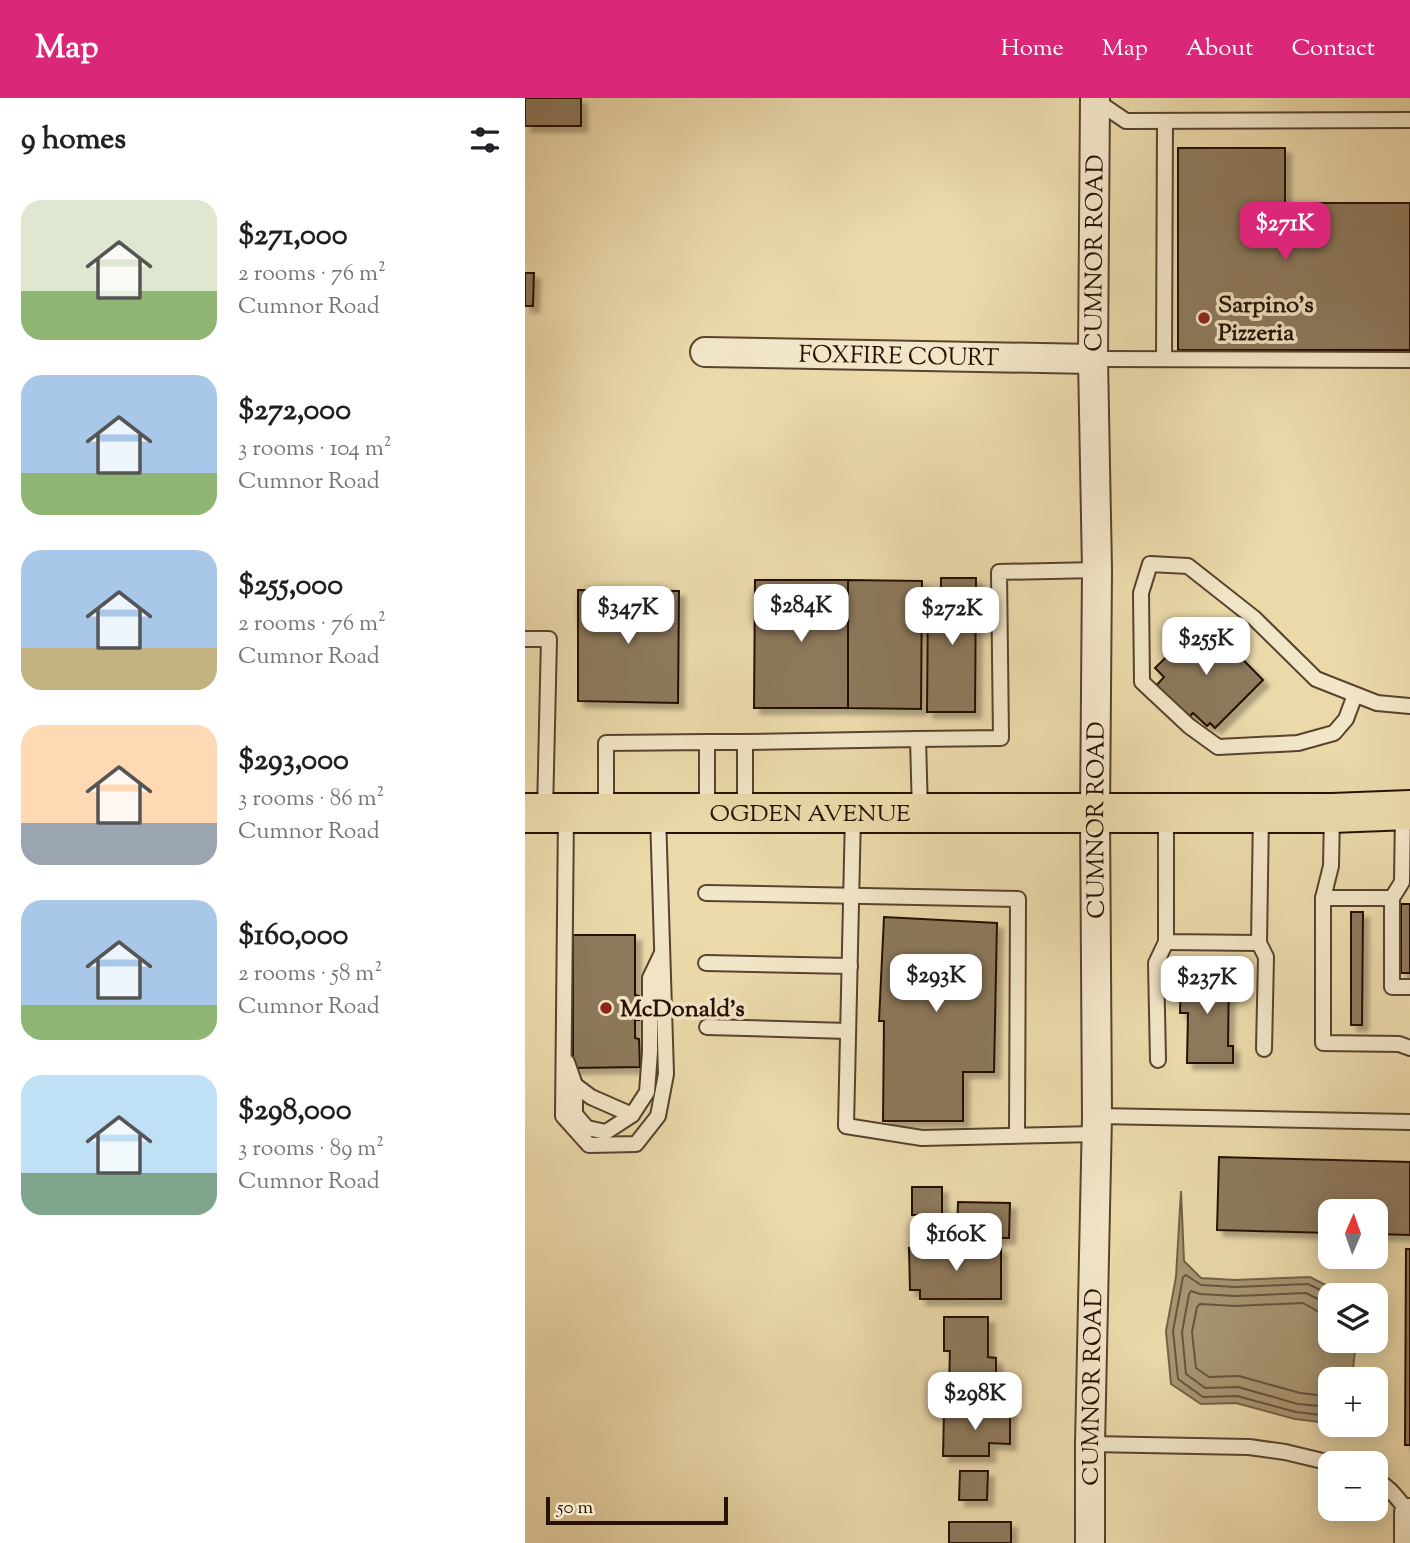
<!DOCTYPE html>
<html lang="en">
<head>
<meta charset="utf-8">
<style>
  :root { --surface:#fff; --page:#f6f6f6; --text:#202124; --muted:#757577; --accent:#db2777 }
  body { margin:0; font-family:"Sorts Mill Goudy",serif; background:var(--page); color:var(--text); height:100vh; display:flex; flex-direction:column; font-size:26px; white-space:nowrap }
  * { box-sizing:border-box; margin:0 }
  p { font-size:23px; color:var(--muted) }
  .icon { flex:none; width:38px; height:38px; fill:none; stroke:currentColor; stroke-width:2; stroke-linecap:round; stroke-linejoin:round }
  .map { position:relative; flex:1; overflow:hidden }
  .drawer { display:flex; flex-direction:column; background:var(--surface); width:525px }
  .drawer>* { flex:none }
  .needle { width:46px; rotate:2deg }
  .controls { position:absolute; left:793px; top:1101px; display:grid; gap:14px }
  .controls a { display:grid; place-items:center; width:70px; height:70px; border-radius:14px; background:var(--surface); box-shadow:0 4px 18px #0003; font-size:35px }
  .scale { position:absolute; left:21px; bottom:18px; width:182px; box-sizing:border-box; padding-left:7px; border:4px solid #271105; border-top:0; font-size:19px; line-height:24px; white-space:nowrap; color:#271105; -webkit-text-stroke:5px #f2e6c8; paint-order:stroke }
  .price { position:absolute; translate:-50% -60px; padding:0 16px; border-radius:14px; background:#fff; color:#222; font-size:23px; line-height:46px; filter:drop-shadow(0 2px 4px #0008) }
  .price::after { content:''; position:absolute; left:50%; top:42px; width:21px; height:16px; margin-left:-10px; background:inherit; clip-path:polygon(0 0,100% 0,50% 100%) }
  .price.active { background:var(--accent); color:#fff }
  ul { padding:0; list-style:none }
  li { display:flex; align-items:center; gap:21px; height:175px; padding:0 21px }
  li span { display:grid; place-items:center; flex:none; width:196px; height:140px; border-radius:21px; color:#555 }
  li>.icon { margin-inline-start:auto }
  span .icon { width:84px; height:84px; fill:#fffc; stroke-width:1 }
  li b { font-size:30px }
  h2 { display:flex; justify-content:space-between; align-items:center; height:84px; padding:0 21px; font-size:30px }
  header { display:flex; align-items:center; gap:42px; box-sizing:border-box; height:98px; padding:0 35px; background:var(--accent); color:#fff }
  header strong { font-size:33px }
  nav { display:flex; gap:38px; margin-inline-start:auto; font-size:24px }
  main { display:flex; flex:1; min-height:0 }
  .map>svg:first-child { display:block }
  .water { fill:#a89572; stroke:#746046; stroke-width:2 }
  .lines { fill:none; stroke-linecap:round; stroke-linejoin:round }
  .shore { stroke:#68533c; stroke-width:2 }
  .building { fill:#8d795b; stroke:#271105; stroke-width:2; filter:url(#shadow) }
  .lane-casing { stroke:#58432e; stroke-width:18 }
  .street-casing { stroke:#58432e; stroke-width:32 }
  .primary-casing { stroke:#271105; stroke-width:42 }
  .lane { stroke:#f2e6c8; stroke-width:14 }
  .street { stroke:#f2e6c8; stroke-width:28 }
  .primary { stroke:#ebd9aa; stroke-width:38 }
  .poi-dot { fill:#8f2418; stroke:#f2e6c8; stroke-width:2.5 }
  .labels { text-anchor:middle; stroke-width:7; stroke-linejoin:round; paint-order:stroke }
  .street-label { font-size:24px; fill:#271105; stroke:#f2e6c8 }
  .poi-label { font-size:24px; font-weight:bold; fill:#271105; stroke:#f2e6c8; text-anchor:start }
</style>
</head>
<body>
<header>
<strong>Map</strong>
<nav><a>Home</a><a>Map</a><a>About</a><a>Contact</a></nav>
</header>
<main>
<section class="drawer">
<h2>9 homes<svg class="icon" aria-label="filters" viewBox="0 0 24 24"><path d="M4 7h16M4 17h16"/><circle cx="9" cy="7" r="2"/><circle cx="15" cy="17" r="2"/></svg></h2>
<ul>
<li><span style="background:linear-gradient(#dfe7d0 65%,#8fb573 0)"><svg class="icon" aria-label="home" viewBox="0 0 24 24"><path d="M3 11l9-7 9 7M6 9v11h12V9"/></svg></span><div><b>$271,000</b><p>2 rooms · 76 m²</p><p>Cumnor Road</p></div></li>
<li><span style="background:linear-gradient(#a9c7e8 70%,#8fb573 0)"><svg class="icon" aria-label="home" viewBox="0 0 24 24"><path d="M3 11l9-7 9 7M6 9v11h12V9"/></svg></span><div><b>$272,000</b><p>3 rooms · 104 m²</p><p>Cumnor Road</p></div></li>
<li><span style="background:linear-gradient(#a9c7e8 70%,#c2b280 0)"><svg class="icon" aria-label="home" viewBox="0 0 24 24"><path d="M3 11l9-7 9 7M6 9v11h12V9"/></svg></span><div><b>$255,000</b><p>2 rooms · 76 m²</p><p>Cumnor Road</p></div></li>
<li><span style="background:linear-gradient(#ffd9b3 70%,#9aa5b1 0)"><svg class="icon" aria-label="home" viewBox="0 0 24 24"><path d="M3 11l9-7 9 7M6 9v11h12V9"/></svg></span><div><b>$293,000</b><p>3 rooms · 86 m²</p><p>Cumnor Road</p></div></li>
<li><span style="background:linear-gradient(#a9c7e8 75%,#8fb573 0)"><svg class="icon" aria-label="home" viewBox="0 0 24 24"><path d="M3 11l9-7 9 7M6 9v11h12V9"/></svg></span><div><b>$160,000</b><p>2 rooms · 58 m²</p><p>Cumnor Road</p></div></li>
<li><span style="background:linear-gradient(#bfe0f5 70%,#7fa58c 0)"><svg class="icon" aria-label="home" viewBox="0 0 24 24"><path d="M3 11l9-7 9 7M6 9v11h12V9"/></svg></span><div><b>$298,000</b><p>3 rooms · 89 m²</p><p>Cumnor Road</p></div></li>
</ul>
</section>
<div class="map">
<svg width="885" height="1445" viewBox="0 0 885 1445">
  <defs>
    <filter id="shadow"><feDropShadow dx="6" dy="6" stdDeviation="2" flood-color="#0004"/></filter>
  </defs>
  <rect width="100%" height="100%" fill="#ebd9aa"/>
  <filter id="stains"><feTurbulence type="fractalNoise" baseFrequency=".00286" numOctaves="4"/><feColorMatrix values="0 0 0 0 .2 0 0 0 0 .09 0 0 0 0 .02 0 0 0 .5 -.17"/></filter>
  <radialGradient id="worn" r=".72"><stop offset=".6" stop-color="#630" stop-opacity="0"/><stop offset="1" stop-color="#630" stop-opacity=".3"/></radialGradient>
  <path class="water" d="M656 1093 659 1163 676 1180 710 1182 785 1179 816 1195 817 1197H805V1242L831 1243 827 1281H805V1322L803 1325 770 1321 711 1305 676 1306 646 1286 641 1233 651 1179Z"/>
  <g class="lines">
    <g class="shore">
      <path d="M805 1207 781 1195 710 1198 675 1196 666 1193 664 1196 657 1234 661 1276 680 1290 713 1289 773 1306 805 1309"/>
      <path d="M805 1220 778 1205 710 1208 675 1206 672 1209 667 1234 671 1270 684 1279 714 1278 775 1295 802 1298 805 1295"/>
      <path d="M805 1318 771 1314 712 1298 678 1299 653 1281 648 1233 658 1179 661 1177 676 1187 710 1189 783 1186 806 1197"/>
    </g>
  </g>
  <g class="building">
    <rect x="0" y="0" width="56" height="28"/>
    <path d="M653 50H760V105H885V252H653Z"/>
    <path d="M0 175H9L8 208H0Z"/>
    <path d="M416 480H451L450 614H402L403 497H416Z"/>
    <path d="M230 482H323V610H229Z"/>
    <path d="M323 482 397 483 396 611 323 610Z"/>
    <path d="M53 492 154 493 153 605 53 603Z"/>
    <path d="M679 522 738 582 690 630 685 625 682 628 668 615 661 622 629 590 639 579 630 570Z"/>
    <rect x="876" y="806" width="9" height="69"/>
    <path d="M826 814H838L837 927H826Z"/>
    <path d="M359 819 472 825 469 974H438V1023H358L359 923H354Z"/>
    <path d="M48 837H110V897L114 898V922H110V940L114 941 115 969 48 970Z"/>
    <path d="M656 873 704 874 703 948H708V965H662L663 915H655Z"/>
    <path d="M694 1059 885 1064V1137L850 1136V1113H805V1135L692 1132Z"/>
    <rect x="387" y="1089" width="30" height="28"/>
    <path d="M433 1104 485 1105 484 1140 432 1139Z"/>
    <path d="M384 1150H476V1201H395V1192H385Z"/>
    <path d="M881 1151H885V1347H880Z"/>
    <path d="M419 1219H463V1259L471 1260V1295H440V1287L424 1286 425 1253H419Z"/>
    <path d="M419 1313H485V1346L464 1345V1358H418Z"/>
    <path d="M435 1373H463L462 1402H434Z"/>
    <rect x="424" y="1424" width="62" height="21"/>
  </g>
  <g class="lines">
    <defs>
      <g id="lane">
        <path d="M570 2 601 23 885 22"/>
        <path d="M568 261 885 262"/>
        <path d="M639 261 640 23"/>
        <path d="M0 541H24L20 713"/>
        <path d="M830 597 821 621 809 635 773 645 693 649 664 628 617 584 616 495 625 466 663 468 729 520 791 581 852 605 885 608"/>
        <path d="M393 641 476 640 474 474 572 472"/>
        <path d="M182 644H220V712"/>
        <path d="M220 644 393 641 395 715"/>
        <path d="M81 713V645L182 644V714"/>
        <path d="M878 714 877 784 867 800V889H885"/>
        <path d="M41 716 38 1018 64 1047 111 1046 133 1018 141 976 133 717"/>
        <path d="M641 716V844L734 845 736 716"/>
        <path d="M807 716 806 768 798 800V945L874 946 885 950"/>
        <path d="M328 717 321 1028 397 1040 572 1036"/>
        <path d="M181 795 493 801 492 1037"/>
        <path d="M798 800H867"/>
        <path d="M734 845 741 859 739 951"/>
        <path d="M181 865 325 868"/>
        <path d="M182 929 323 933"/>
        <path d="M633 962 631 865 641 844"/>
        <path d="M42 964 50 987V1016L62 1030 81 1034 107 1017 122 994 125 954V880L137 855"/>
        <path d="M50 987 66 999 107 1017"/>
        <path d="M572 1018 885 1024"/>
        <path d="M565 1346 724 1349 760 1354 806 1365"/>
        <path d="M850 1381C868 1391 873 1403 885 1415"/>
      </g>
      <g id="street">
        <path id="s1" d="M180 254 568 261"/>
        <path id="s2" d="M565 1445V1346L572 1018 570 715 572 472 568 261 570 0"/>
        <path d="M884 1445V1415"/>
      </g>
      <g id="primary">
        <path id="s3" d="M0 715H807L885 712"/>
      </g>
    </defs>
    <use href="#lane" class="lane-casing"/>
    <use href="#street" class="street-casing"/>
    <use href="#primary" class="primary-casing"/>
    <use href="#lane" class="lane"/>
    <use href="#street" class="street"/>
    <use href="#primary" class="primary"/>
  </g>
  <g class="poi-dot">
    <circle cx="679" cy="220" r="7"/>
    <circle cx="81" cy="910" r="7"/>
  </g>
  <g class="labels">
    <g class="street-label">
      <text dy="8" stroke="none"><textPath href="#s2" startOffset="1290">CUMNOR ROAD</textPath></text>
      <text dy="8" stroke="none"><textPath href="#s1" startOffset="194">FOXFIRE COURT</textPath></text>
      <text dy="8" stroke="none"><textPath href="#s3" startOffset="285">OGDEN AVENUE</textPath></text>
      <text dy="8" stroke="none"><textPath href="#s2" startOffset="723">CUMNOR ROAD</textPath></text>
      <text dy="8" stroke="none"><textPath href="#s2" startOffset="156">CUMNOR ROAD</textPath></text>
    </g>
    <g class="poi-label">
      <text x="693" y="214">Sarpino's<tspan x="693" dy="28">Pizzeria</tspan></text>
      <text x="95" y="918">McDonald's</text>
    </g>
  </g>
  <rect width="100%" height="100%" filter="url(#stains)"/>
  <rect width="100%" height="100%" fill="url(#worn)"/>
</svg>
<div class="controls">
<a><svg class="needle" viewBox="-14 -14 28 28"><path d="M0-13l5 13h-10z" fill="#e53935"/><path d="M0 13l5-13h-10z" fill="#757577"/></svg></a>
<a><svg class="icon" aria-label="layers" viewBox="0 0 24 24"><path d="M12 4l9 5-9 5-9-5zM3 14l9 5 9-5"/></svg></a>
<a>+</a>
<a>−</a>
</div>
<div class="scale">50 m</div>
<b class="price active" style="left:760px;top:164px">$271K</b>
<b class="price" style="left:276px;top:546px">$284K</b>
<b class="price" style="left:103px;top:548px">$347K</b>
<b class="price" style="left:427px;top:549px">$272K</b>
<b class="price" style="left:681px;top:579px">$255K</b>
<b class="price" style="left:411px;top:916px">$293K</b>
<b class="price" style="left:682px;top:918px">$237K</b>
<b class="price" style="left:431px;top:1175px">$160K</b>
<b class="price" style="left:450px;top:1334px">$298K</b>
</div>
</main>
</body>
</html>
